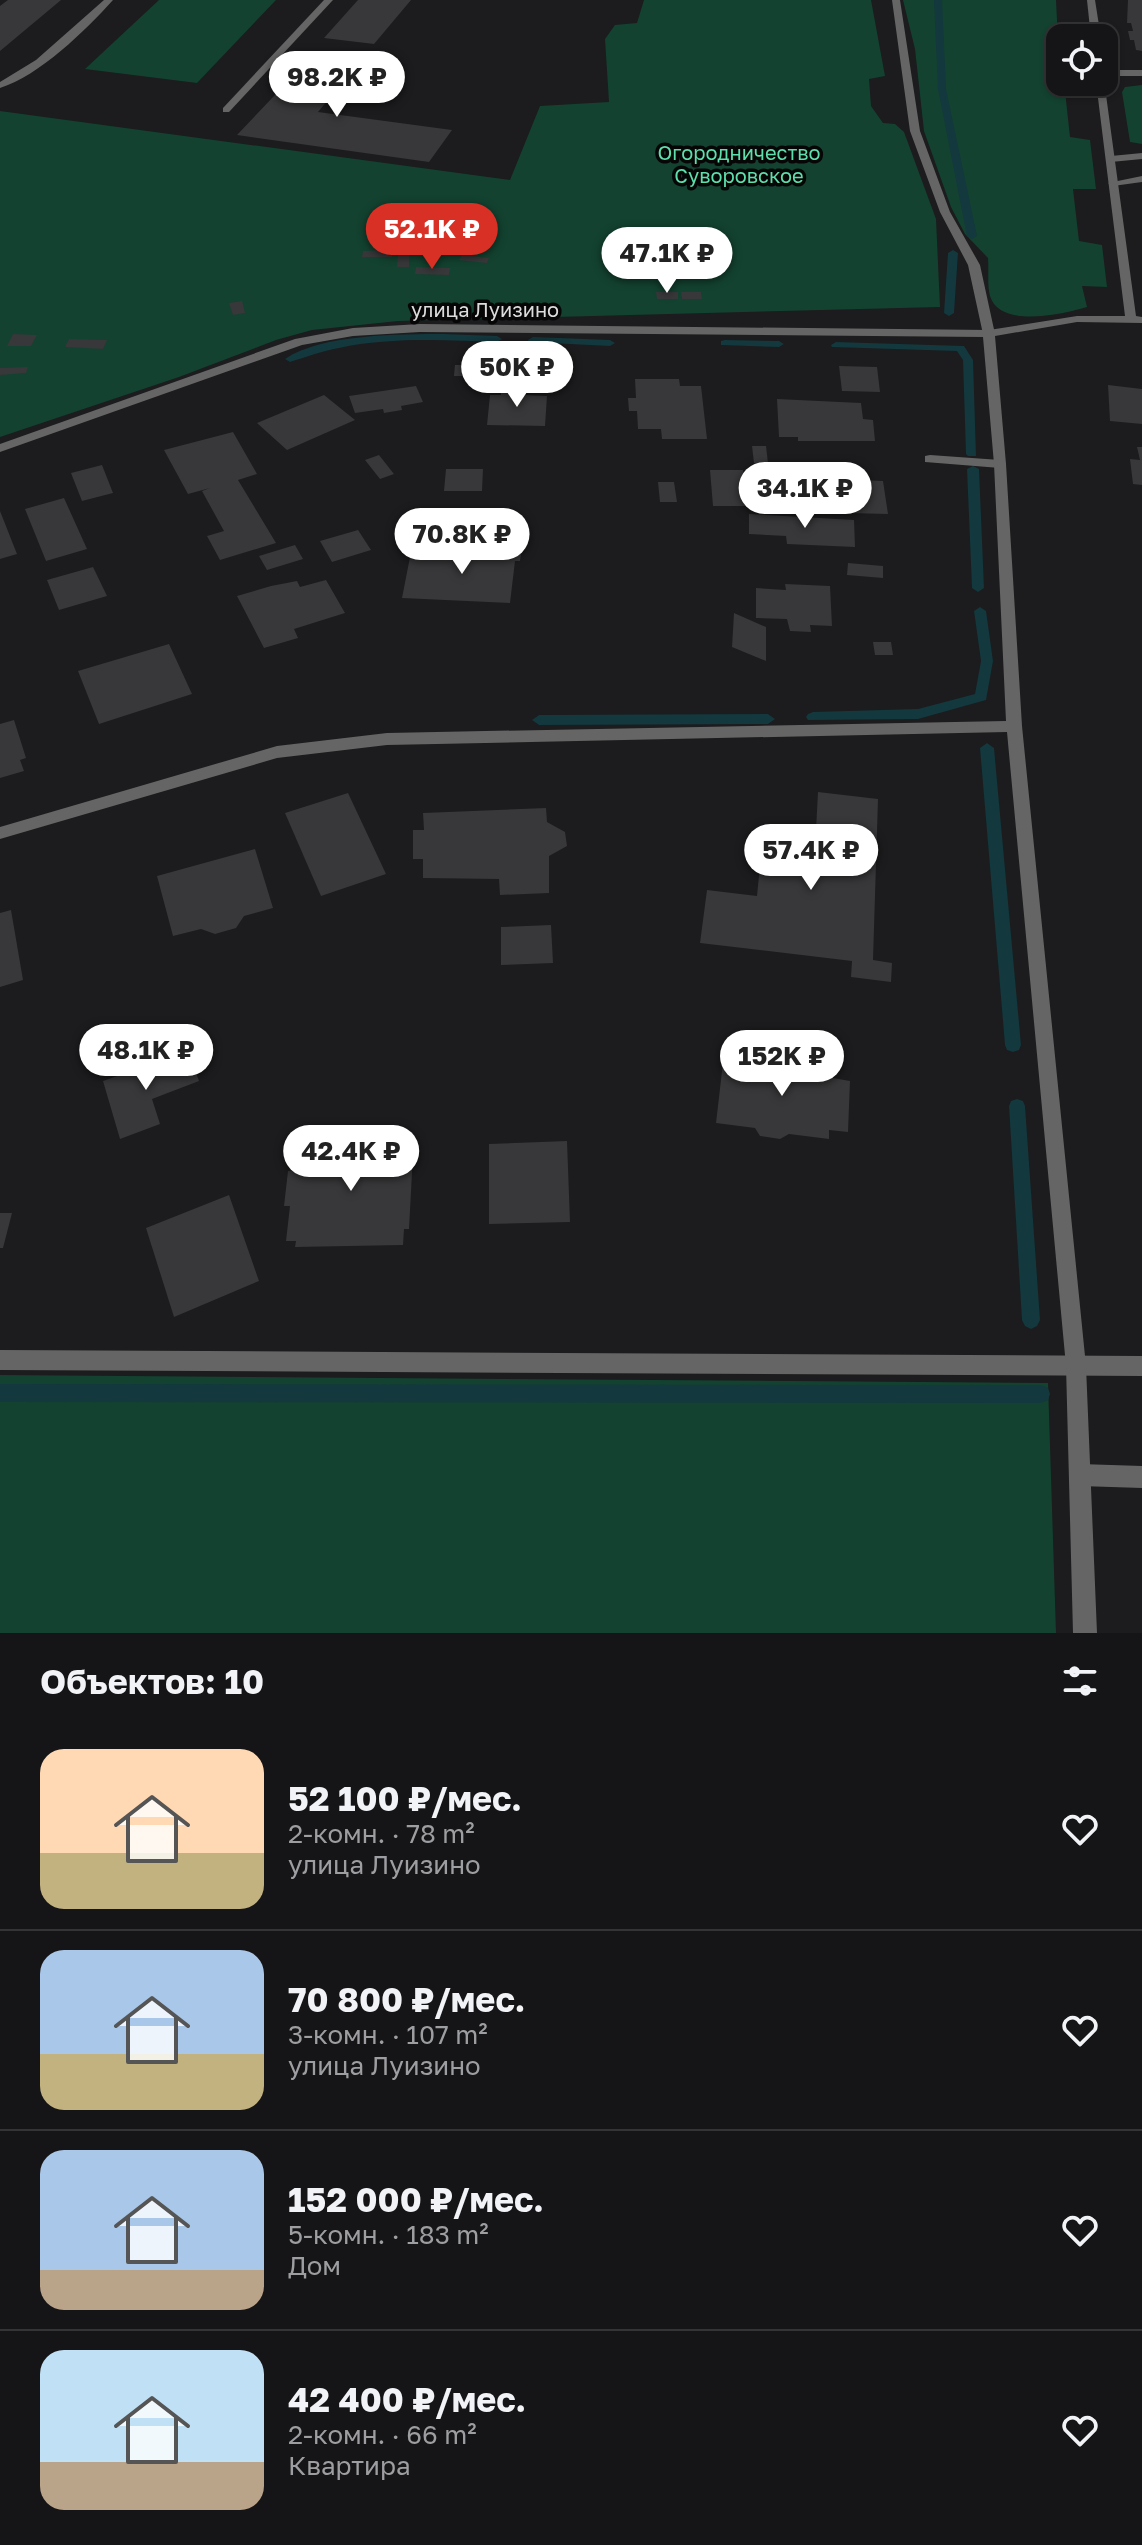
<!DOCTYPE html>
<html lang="ru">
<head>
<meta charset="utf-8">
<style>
  :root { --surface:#151416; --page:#222123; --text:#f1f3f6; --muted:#9d9ea1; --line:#343335; --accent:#d93025 }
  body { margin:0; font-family:"Golos Text",sans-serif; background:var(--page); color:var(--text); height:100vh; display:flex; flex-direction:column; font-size:30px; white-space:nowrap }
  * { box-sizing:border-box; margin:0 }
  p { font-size:26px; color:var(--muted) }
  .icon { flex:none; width:44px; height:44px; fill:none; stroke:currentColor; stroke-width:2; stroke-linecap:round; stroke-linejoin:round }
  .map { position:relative; height:1633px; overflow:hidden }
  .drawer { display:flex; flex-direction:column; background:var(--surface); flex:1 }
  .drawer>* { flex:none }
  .buttons { position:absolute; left:1046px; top:24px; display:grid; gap:16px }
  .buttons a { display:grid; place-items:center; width:72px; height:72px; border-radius:16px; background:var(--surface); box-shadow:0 2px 6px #0004,0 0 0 2px var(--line); font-size:40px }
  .price { position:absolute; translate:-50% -68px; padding:0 18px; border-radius:28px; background:#fff; color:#222; font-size:26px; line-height:52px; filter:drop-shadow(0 2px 4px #0008) }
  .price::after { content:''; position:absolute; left:50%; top:48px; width:24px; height:18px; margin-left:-12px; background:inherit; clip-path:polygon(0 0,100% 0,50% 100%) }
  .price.current { background:var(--accent); color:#fff }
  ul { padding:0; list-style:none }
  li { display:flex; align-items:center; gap:24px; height:200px; padding:0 40px }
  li+li { border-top:2px solid var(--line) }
  li span { display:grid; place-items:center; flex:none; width:224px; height:160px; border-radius:24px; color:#555 }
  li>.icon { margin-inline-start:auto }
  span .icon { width:96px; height:96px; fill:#fffc; stroke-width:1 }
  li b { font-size:34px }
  h2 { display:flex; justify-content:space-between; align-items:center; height:96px; padding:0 40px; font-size:34px }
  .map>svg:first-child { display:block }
  .green { fill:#134230 }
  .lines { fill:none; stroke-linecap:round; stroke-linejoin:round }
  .stream { fill:#13383d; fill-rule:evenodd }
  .building { fill:#383739 }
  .lane { fill:#666565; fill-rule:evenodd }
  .street { fill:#666565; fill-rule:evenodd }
  .labels { text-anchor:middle; stroke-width:7; stroke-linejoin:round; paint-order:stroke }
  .far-park-label { font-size:20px; fill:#5ddfac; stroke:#070607 }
  .far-street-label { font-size:20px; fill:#dddcdd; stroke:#070607 }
</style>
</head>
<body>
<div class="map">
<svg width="1142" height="1633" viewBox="0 0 1142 1633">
  <rect width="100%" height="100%" fill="#1c1b1d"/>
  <g class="green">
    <path d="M159 0H276L197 83 85 69Z"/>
    <path d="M644 0H871L885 76 869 79 871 106 883 123 895 124 904 132 936 219 940 307 398 321 312 330 276 340 179 377 0 437V111L510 180 540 106 609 102 605 39 615 25 637 23Z"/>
    <path d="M903 0H1056L1060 82 1086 89 1065 91 1070 137 1090 140 1096 189H1073L1079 241 1102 245 1107 287 1082 286 1087 307C1063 314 1000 329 990 296 987 285 989 270 988 258L965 234 951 207 924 131 915 49Z"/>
    <path d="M1142 85V144L1130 142 1122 92 1125 87Z"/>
    <path d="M0 1375 1048 1383 1056 1633H0Z"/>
  </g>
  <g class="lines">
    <g class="stream">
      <path d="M934 0H942L946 89 977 236 972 239 967 236 938 89Z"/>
      <path d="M953 250 958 253 954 313 949 316 944 313 948 253Z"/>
      <path d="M444 334 497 336 502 339 497 342C445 340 390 337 339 348 322 351 306 357 290 362L285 359C321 334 401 334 444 334Z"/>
      <path d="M533 337 610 340 615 343 610 346 529 342 528 340Z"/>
      <path d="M725 340 779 341 784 344 779 347 721 345V341Z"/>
      <path d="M836 342 964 346 973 360 976 456H968L966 454 963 360 957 351 832 347 831 345Z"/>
      <path d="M973 466 979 469 984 588 978 592 972 588 967 469Z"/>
      <path d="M980 607 986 611 993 661 986 700 918 719 808 720 806 717 808 714 813 712 918 709 975 694 981 661 974 611Z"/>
      <path d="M768 714 775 719 768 724 539 725 532 720 539 715Z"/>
      <path d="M987 743 994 748 1021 1045 1019 1050 1013 1052 1007 1050 1005 1045 980 748Z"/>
      <path d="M1017 1099 1023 1101 1025 1106 1040 1320 1037 1326 1031 1329 1025 1326 1022 1320 1009 1106 1011 1101Z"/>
      <path d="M0 1384 1041 1385 1048 1388 1050 1394 1048 1400 1041 1403 0 1402Z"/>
    </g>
  </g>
  <g class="building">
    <path d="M8 0H61L0 51V6Z"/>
    <path d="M358 0H411L374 44 324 38Z"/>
    <path d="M1128 0H1142V51L1136 50 1134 40H1130L1128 31H1133L1131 23H1127Z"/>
    <path d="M312 56 360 62 318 112 452 130 429 162 237 135Z"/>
    <path d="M393 250 392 257H362L363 251Z"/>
    <path d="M398 253H409V267H397Z"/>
    <path d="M462 255 489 258 487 263 459 260Z"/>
    <path d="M679 266 707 269 705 275 677 272Z"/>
    <path d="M416 267 450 268 449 275 415 274Z"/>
    <path d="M656 292H678V299H657Z"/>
    <path d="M681 292H701L702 299H682Z"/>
    <path d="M242 301 245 313 233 315 229 303Z"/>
    <path d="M13 334 37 335 31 346H7Z"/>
    <path d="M69 339 107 340 103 349 65 347Z"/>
    <path d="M455 365H487L486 376H454Z"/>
    <path d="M839 366 877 367 880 392 842 391Z"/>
    <path d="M28 367 26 373 0 375V368Z"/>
    <path d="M635 379H679L680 386H701L707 439H662L661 429H638L637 411H629L628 398H636Z"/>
    <path d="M1108 385 1142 389V424L1110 421Z"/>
    <path d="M416 386 423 402 401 406 402 410 384 413 383 409 355 413 349 396Z"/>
    <path d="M501 389 523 390V395L547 396 545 426 487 425 490 395H501Z"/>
    <path d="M324 395 355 420 287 450 257 423Z"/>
    <path d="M777 399 861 403 863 419 873 420 875 441H798V437H779Z"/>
    <path d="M233 432 257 474 238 480 276 543 220 560 207 536 224 531 202 491 210 488 188 494 164 450Z"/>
    <path d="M752 446H766L768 463H754Z"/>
    <path d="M1137 447H1142V485L1133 484 1130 459 1140 460Z"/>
    <path d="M379 455 394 474 380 479 365 460Z"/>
    <path d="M102 465 113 493 82 501 71 473Z"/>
    <path d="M446 469H483L482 491H444Z"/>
    <path d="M710 470H743L747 506H713Z"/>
    <path d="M756 472 779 473 780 504 757 503Z"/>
    <path d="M842 479 883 481 888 514 847 513Z"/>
    <path d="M658 482H674L677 502H660Z"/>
    <path d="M64 498 87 549 46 561 25 509Z"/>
    <path d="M0 511 17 554 0 559Z"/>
    <path d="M749 514 854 520 855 547 787 544 786 536 749 534Z"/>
    <path d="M358 530 371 550 332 562 320 541Z"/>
    <path d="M295 545 303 559 267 570 259 556Z"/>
    <path d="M427 549 511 552V549H522L520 561H515L510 603 402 598 410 557H425Z"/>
    <path d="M848 563 883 566V578L847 575Z"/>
    <path d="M93 567 107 596 59 610 47 580Z"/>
    <path d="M326 580 345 613 294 629 298 638 264 648 237 596 271 586 297 581 300 587Z"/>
    <path d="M785 584 830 586 832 626 810 625 811 632 790 631 787 619 756 618V588L786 590Z"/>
    <path d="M734 613 766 627V661L732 647Z"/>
    <path d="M873 642H891L893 655H875Z"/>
    <path d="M169 644 192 694 99 724 78 671Z"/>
    <path d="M14 720 26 758 20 760 24 771 0 778V724Z"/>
    <path d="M818 792 878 799 873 960 892 963 891 982 851 977 852 961 700 943 707 890 757 896 760 865 766 866 770 825 816 830Z"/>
    <path d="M348 793 386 874 321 896 285 813Z"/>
    <path d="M546 808 547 822 565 832 567 846 549 856V893L500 895 499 879 423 878V859H413V830H424L423 813Z"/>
    <path d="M255 849 273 908 244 916 236 928 215 934 201 929 173 936 157 876Z"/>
    <path d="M11 910 23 980 0 987V913Z"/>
    <path d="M551 925 553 963 501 965V927Z"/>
    <path d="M188 1051 199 1081 152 1099 160 1124 120 1139 103 1081Z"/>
    <path d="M724 1054 833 1069V1078L850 1081 848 1132 829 1130V1139L789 1134 780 1139 760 1136 755 1128 716 1123Z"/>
    <path d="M414 1135 409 1229H404L403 1245 295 1247 296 1241H286L290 1206H284L288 1171 294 1170 296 1146 357 1145V1136Z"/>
    <path d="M567 1141 570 1222 489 1224V1144Z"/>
    <path d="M229 1195 259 1281 174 1317 146 1228Z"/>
    <path d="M0 1213H12L3 1248H0Z"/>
  </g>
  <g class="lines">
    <g class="lane">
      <path d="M104 0H113C86 30 39 76 0 88V82L36 60Z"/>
      <path d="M324 0H333L229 112H223V108Z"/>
      <path d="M892 0H900L920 131 950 212 980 265 995 334 993 336H985L983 334 968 265 940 212 910 131Z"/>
      <rect x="1104" y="70" width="38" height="6"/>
      <path d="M1142 153V159L1111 162 1106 159 1111 156Z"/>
      <path d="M1142 176V182L1113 186 1108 183Z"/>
      <path d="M930 455 1000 460 1006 464 1000 468 925 462V456Z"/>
      <path d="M0 1350 1142 1356V1376L0 1370Z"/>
      <path d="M1080 1464 1142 1466V1488L1080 1486 1072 1483 1069 1475 1072 1467Z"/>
    </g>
    <g class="street">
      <path d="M1087 0H1095L1101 38H1091Z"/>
      <path d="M1104 80 1136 316 1142 317V323L1077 322 995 336 1006 464 1022 726 1086 1366 1097 1633H1073L1066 1366 1007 732 387 745 277 758 0 839V827L277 746 387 733 1006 721 994 464 983 337 420 332 353 336 302 345 0 452V444L295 339 353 328 420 324 989 330 1077 316H1125L1096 82H1104Z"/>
    </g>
  </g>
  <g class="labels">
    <g class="far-park-label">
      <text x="739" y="160">Огородничество<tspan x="739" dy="23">Суворовское</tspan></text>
    </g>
    <g class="far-street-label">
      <text x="485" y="317">улица Луизино</text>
    </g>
  </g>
</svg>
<div class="buttons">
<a><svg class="icon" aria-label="locate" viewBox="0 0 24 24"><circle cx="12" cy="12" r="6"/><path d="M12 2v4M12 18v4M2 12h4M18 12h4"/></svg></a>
</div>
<b class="price" style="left:337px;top:119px">98.2K ₽</b>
<b class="price current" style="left:432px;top:271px">52.1K ₽</b>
<b class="price" style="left:667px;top:295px">47.1K ₽</b>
<b class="price" style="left:517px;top:409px">50K ₽</b>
<b class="price" style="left:805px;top:530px">34.1K ₽</b>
<b class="price" style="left:462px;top:576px">70.8K ₽</b>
<b class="price" style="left:811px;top:892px">57.4K ₽</b>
<b class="price" style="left:146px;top:1092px">48.1K ₽</b>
<b class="price" style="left:782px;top:1098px">152K ₽</b>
<b class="price" style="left:351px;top:1193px">42.4K ₽</b>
</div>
<section class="drawer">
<h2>Объектов: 10<svg class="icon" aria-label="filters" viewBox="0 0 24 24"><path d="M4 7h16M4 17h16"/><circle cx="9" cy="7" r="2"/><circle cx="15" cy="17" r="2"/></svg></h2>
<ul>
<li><span style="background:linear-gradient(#ffd9b3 65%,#c2b280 0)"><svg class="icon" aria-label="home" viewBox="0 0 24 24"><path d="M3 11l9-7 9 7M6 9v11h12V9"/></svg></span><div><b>52 100 ₽/мес.</b><p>2-комн. · 78 m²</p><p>улица Луизино</p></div><svg class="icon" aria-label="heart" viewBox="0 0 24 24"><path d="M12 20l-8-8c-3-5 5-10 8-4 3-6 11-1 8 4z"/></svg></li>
<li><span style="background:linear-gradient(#a9c7e8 65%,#c2b280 0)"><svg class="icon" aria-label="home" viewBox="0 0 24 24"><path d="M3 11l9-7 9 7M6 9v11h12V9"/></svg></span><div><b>70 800 ₽/мес.</b><p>3-комн. · 107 m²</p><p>улица Луизино</p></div><svg class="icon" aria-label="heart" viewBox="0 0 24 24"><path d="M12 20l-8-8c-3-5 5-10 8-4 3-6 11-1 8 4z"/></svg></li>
<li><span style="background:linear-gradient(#a9c7e8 75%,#b9a48a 0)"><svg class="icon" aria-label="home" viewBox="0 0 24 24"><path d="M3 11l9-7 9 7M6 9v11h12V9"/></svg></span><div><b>152 000 ₽/мес.</b><p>5-комн. · 183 m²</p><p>Дом</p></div><svg class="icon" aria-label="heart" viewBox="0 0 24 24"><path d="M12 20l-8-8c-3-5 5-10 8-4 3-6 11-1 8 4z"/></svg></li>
<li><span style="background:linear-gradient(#bfe0f5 70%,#b9a48a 0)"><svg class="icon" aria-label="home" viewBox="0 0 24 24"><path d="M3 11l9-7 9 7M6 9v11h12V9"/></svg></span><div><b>42 400 ₽/мес.</b><p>2-комн. · 66 m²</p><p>Квартира</p></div><svg class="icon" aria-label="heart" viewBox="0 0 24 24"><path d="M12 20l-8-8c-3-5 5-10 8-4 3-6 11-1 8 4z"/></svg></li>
</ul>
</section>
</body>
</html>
